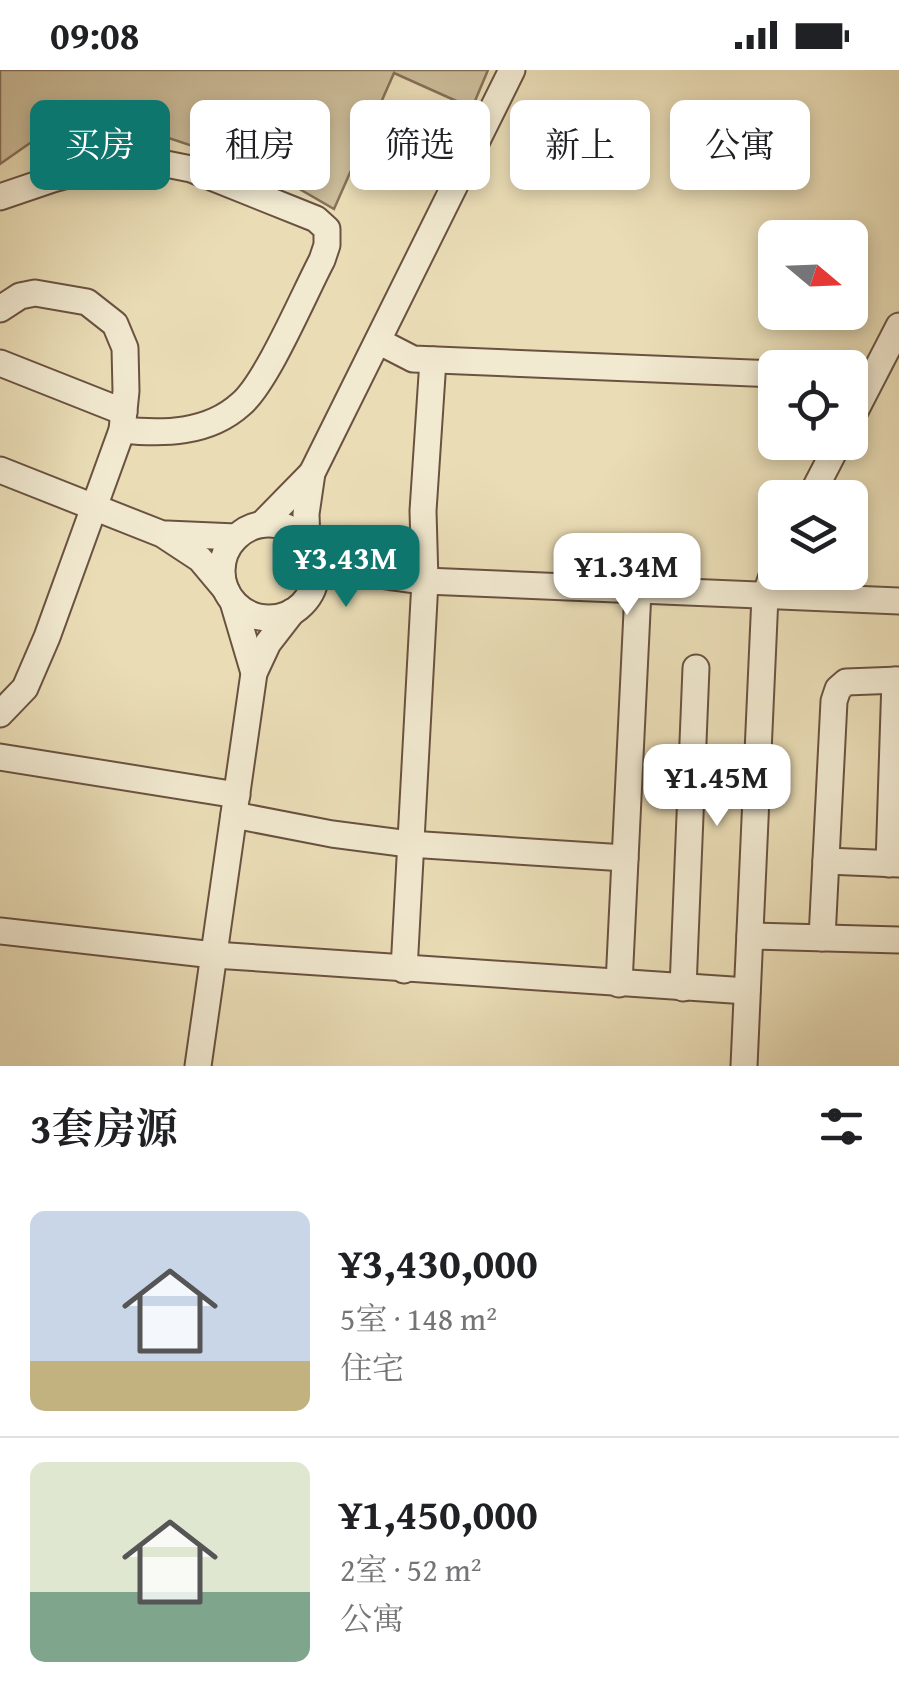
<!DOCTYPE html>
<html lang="zh">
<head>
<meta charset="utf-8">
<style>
  :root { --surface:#fff; --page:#f6f6f6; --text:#202124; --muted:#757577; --line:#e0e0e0; --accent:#0f766e }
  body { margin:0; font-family:"Gentium Book Plus","Noto Serif SC",serif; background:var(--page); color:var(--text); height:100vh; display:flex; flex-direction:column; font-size:38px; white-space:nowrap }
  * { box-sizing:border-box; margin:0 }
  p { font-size:32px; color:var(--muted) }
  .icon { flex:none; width:55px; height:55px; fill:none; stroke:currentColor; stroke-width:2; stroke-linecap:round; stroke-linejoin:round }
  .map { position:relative; height:996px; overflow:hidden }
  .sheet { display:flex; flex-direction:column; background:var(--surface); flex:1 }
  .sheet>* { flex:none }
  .top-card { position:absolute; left:30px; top:30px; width:840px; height:90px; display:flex; gap:20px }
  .needle { width:65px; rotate:109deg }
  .tools { position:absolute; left:758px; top:150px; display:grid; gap:20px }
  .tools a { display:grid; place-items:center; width:110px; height:110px; border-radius:15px; background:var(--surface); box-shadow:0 5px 15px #0003; font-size:50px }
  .price { position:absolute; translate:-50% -85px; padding:0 22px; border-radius:20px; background:#fff; color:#222; font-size:32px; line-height:65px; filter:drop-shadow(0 2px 5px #0008) }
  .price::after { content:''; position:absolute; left:50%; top:60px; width:30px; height:22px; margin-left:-15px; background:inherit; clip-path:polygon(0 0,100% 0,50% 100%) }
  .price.current { background:var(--accent); color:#fff }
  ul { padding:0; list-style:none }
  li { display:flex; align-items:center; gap:30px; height:250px; padding:0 30px }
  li+li { border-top:2px solid var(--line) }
  li span { display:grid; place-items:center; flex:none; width:280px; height:200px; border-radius:15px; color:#555 }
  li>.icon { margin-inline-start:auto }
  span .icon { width:120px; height:120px; fill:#fffc; stroke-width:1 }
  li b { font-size:42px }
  h2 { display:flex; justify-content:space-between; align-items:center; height:120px; padding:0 30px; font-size:42px }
  .chip { padding:0 35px; border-radius:15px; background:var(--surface); box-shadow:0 5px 15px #0003; font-size:35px; line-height:90px }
  .chip.current { background:var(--accent); color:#fff }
  .status { display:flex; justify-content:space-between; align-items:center; height:70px; padding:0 50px; background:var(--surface); direction:ltr }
  .status svg { height:28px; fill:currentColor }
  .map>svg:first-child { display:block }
  .green { fill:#cdbe9b; stroke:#86715a; stroke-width:2.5 }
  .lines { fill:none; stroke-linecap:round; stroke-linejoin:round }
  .minor-casing { stroke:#6a5241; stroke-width:29 }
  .minor { stroke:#f1e9d0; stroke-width:25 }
</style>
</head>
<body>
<div class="status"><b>09:08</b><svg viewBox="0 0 49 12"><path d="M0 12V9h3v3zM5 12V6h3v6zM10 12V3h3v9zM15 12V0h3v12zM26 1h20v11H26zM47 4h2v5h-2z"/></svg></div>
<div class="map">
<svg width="899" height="996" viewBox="0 0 899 996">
  <rect width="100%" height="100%" fill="#eaddb6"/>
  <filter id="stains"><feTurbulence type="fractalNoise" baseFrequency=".002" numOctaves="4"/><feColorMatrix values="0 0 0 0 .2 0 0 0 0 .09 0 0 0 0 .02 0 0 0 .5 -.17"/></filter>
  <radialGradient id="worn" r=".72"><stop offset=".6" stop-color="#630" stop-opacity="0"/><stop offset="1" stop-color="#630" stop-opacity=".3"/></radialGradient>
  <path class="green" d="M0 0H488L472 38 394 3 334 139 270 102 142 59 43 64 0 94Z"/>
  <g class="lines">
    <defs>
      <g id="minor">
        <path d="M0 127 53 109 120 91H151L191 99 316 149 327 159V175L322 190C304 224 267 312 241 334 208 364 163 364 122 360"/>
        <path d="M0 239 20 226 35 223 87 232 115 254 125 278 126 321 122 360 47 567 25 618 0 644"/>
        <path d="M378 271 413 289 775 304"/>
        <path d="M0 293 124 342"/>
        <path d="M850 351 899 256"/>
        <path d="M0 400 162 464 200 489 226 520"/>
        <path d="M810 428 839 372"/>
        <path d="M262 454 312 403"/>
        <circle cx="269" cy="501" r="47"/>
        <path d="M167 464 236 467"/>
        <path d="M307 473 306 444 312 403 512 0"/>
        <path d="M311 479C347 503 383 506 425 511L899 531"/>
        <path d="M233 532 254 603"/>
        <path d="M0 687 237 725"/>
        <path d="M234 745 332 764 409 774 625 788"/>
        <path d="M826 791 899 794"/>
        <path d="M889 794 895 610"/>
        <path d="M0 861 214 885 747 921"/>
        <path d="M750 866 899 870"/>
        <path d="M822 868 834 631 838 619 846 612 899 610"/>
        <path d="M404 900 425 511 423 441 433 290"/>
        <path d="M619 914 638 521"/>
        <path d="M683 918 696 598"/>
        <path d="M198 996 254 603 268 573 292 542"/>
        <path d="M744 996 765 526 775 497"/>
      </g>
    </defs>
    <use href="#minor" class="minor-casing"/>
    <use href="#minor" class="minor"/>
  </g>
  <rect width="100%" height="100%" filter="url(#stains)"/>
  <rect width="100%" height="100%" fill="url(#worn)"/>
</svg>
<div class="tools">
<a><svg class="needle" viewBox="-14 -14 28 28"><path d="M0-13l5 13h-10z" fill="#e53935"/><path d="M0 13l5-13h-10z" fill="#757577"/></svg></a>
<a><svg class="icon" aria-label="locate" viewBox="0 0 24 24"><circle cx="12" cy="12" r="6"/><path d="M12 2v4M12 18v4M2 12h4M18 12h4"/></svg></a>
<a><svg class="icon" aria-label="layers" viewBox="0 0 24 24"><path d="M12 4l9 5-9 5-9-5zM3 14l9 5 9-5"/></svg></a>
</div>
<b class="price current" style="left:346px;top:540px">¥3.43M</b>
<b class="price" style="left:627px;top:548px">¥1.34M</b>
<b class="price" style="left:717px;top:759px">¥1.45M</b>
<div class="top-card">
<a class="chip current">买房</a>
<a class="chip">租房</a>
<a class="chip">筛选</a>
<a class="chip">新上</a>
<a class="chip">公寓</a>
</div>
</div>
<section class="sheet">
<h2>3套房源<svg class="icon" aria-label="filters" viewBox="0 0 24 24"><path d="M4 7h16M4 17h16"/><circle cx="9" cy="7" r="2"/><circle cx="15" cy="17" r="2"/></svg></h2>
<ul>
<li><span style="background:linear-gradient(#c9d6e8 75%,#c2b280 0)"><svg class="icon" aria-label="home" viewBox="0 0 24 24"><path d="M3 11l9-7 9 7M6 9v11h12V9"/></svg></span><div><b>¥3,430,000</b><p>5室 · 148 m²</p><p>住宅</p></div></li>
<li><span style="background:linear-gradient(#dfe7d0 65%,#7fa58c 0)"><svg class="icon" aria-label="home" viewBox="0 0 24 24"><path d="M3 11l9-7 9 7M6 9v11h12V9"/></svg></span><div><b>¥1,450,000</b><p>2室 · 52 m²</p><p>公寓</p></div></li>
</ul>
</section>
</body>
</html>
